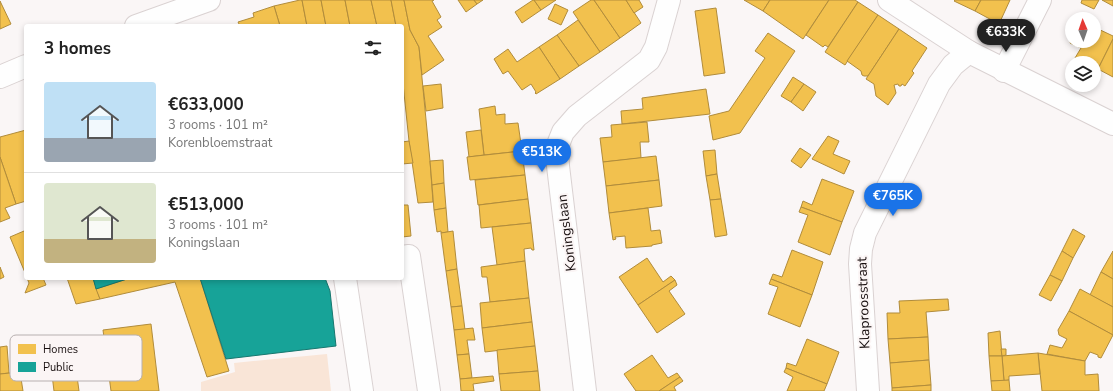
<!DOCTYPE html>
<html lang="en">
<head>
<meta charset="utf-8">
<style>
  :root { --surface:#fff; --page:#f2f2f2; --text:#222; --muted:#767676; --line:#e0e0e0; --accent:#1a73e8 }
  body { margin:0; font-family:"Nunito Sans",sans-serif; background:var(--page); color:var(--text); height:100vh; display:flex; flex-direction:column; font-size:15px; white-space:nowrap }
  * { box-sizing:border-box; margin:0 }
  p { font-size:13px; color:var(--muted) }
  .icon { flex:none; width:22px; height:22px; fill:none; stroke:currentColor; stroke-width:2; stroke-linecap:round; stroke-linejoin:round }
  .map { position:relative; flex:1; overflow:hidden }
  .details { position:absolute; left:24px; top:24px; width:380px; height:256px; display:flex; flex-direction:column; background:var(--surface); border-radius:4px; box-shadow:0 2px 6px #0003 }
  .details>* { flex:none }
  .needle { width:26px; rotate:358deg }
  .controls { position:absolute; left:1065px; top:12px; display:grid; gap:8px }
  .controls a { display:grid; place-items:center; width:36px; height:36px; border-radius:50%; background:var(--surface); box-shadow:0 2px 6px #0003; font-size:20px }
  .price { position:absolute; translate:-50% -34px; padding:0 9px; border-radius:14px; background:var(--accent); color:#fff; font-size:13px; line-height:26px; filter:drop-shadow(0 1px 2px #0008) }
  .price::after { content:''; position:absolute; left:50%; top:24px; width:12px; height:9px; margin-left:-6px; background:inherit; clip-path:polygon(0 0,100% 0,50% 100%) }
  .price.on { background:#222; color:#fff }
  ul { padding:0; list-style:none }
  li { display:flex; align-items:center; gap:12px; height:100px; padding:0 20px }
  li+li { border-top:1px solid var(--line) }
  li span { display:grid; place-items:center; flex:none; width:112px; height:80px; border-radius:4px; color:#555 }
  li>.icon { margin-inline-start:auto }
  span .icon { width:48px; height:48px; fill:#fffc; stroke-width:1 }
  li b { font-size:17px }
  h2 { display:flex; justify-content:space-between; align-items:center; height:48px; padding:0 20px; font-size:17px }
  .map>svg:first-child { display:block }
  .green { fill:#f9e5d7 }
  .homes { fill:#f2c14e; stroke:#b18c3b }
  .public { fill:#17a398; stroke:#17776f }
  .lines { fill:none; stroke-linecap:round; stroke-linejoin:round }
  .minor-casing { stroke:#dad2d2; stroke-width:24 }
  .minor { stroke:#fefefe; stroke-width:22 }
  .labels { text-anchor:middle; stroke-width:4; stroke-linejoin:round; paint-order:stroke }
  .street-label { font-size:14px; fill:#180f0f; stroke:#fbf5f5 }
  .key { fill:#fbf5f5; stroke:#b7b0b0; stroke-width:1 }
  .key-label { font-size:11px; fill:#180f0f }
</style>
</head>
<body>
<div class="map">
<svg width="1113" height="391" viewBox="0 0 1113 391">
  <rect width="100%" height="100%" fill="#faf6f6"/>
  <path class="green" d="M327 354 331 391H201V382L235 372 234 363Z"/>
  <g class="homes">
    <path d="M300 0H302L307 26H280L274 6Z"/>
    <path d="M302 0H321L326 26H307Z"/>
    <path d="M321 0H345L350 26H326Z"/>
    <path d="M345 0H371L377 26H350Z"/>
    <path d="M371 0H391L396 26H377Z"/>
    <path d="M391 0H404L410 30 419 47 430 161 433 202 418 203 409 141 402 74V26H396Z"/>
    <path d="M404 0H434L432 1 441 17 437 20 442 27 428 36 444 60 422 75 419 47 410 30Z"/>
    <path d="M458 0H474L477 4 466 12Z"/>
    <path d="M474 0H483L477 4Z"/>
    <path d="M533 0H534L541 10 522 23 515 12Z"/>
    <path d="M534 0H556L541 10Z"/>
    <path d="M591 0H594L620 38 600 52 573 12Z"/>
    <path d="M594 0H626L641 23 620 38Z"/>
    <path d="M626 0H639L643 7 634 13Z"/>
    <path d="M744 0H770L763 11Z"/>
    <path d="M770 0H829L803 39 763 11Z"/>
    <path d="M829 0H855L858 2 828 47 825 45 823 47 806 35Z"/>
    <path d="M955 0H981L975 11 954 1Z"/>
    <path d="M981 0H1010L999 24 975 11Z"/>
    <path d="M1082 0H1099L1094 9 1081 3Z"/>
    <path d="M1102 0H1113V6Z"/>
    <path d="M0 1 11 24 0 29Z"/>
    <path d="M858 2 878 15 845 65 825 52Z"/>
    <path d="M555 4 568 10 561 25 548 19Z"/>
    <path d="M274 6 280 26H240L238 22 254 17 253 13Z"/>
    <path d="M716 8 725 73 704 76 695 11Z"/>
    <path d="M878 15 899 29 868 76H864L862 75 861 71 847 61Z"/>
    <path d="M578 20 600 52 579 66 557 35Z"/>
    <path d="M1094 27 1113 36V39L1098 69 1094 68V63H1085L1075 58 1081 48 1070 43 1072 39V41H1094Z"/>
    <path d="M899 29 927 48 912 71 914 73 905 86 902 84 901 86H899L898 84 894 85 896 93 888 105 876 96 874 84 866 79Z"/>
    <path d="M768 33 795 51 740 133 713 140 709 116 729 111 765 58 755 51Z"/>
    <path d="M557 35 579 66 560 79 539 47Z"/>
    <path d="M1113 39V77L1098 69Z"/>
    <path d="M539 47 560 79 536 94 535 93 536 92 531 84 522 90 508 71 503 74 494 59 508 49 517 62Z"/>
    <path d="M793 77 804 84 791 102 781 96Z"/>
    <path d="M441 84 443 108 426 111 423 86Z"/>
    <path d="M804 84 816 92 803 111 791 102Z"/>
    <path d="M706 89 710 114 622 124 621 111 643 109 642 98Z"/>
    <path d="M495 106 496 115 505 114V124L518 123 522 151 484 155 479 109Z"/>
    <path d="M647 122 649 142H640L641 158 603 162 600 138 612 137 611 125Z"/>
    <path d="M26 130V201L16 204 0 157V137Z"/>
    <path d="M481 130 484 155 469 157 466 132Z"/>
    <path d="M828 136 839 141 833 154 850 161 844 174 812 159Z"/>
    <path d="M409 141 413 163 402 164V142Z"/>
    <path d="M800 148 811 155 801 168 791 161Z"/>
    <path d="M715 150 717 174 706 176 703 151Z"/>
    <path d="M522 151 525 175 470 180 467 157Z"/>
    <path d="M656 156 659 180 606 186 603 162Z"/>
    <path d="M0 157 16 204 5 208 10 218 0 222Z"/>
    <path d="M443 160 444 183 432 185 430 161Z"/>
    <path d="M717 174 721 199 710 200 706 176Z"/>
    <path d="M525 175 528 199 478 205 475 180Z"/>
    <path d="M822 179 854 191 842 222 801 207 803 201 812 205Z"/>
    <path d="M659 180 662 206 609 213 606 186Z"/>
    <path d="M444 183 446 208 434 210 432 185Z"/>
    <path d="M528 199 531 223 481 228 479 205Z"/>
    <path d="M721 199 727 235 715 237 710 200Z"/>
    <path d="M402 205H408L411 236 402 237Z"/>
    <path d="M801 207 842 222 830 255 798 242 808 215 799 212Z"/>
    <path d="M446 208 448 232 441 233V231L437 232 434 210Z"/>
    <path d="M648 208 651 231 660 230 662 243 652 245V246L626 248 625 236 615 237 616 239 613 240 609 213Z"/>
    <path d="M531 223 534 250H532L531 248 524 249 525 261 497 265 492 227Z"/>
    <path d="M1073 229 1085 236 1073 258 1062 251Z"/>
    <path d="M24 231 26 236V275L10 237Z"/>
    <path d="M453 231 457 269 446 271 441 233Z"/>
    <path d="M792 250 823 262 812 295 771 279 773 274 782 277Z"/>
    <path d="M1062 251 1073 258 1062 281 1050 275Z"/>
    <path d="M1113 251V279L1101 272Z"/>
    <path d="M647 258 663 282 671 276 675 280 638 305 619 277Z"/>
    <path d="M525 261 529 298 490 302 487 277H482L481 267Z"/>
    <path d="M0 267 4 277 0 279Z"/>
    <path d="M457 269 462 306 451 307 446 271Z"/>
    <path d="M1101 272 1113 279V307L1090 295Z"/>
    <path d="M1050 275 1062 281 1051 301 1039 295Z"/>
    <path d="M27 278H43L46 285 25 293 29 283Z"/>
    <path d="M67 278H93L100 299 76 304Z"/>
    <path d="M130 278H200L229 371 207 377 175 282 100 299 96 289Z"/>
    <path d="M771 279 812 295 800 327 768 314 778 287 769 284Z"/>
    <path d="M675 280 677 285 669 291 685 314 657 333 638 305Z"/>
    <path d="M1080 289 1113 307V335L1069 311Z"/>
    <path d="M529 298 532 322 482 328 480 303Z"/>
    <path d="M948 299 949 310 926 312 928 337 888 339 887 313H900L899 301Z"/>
    <path d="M462 306 465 330H454L451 307Z"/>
    <path d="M1069 311 1113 335 1101 358 1098 357V355L1090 352 1085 361 1047 354 1050 345 1062 348 1067 339 1059 335 1058 330Z"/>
    <path d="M532 322 535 346 485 352 482 328Z"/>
    <path d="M151 324 159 391H111L103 330Z"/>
    <path d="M473 328 475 340H467L469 354 457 355 454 330Z"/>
    <path d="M1000 331 1002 356H989L988 333Z"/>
    <path d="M928 337 929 360 890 363 888 339Z"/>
    <path d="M72 339 79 391H54L48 342Z"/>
    <path d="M807 339 839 352 827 384 786 368 787 363 796 366Z"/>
    <path d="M7 346 9 373 0 374V347Z"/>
    <path d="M535 346 538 371 499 374 497 350Z"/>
    <path d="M1001 349H1006V355L1002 356Z"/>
    <path d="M1038 353 1085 361V375L1098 374 1099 391H1042Z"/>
    <path d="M1038 353 1040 374 1009 376V380L1004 381 1002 356Z"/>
    <path d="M469 354 472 378 460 379 457 355Z"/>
    <path d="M652 355 668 378 677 373 680 377 659 391H636L624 374Z"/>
    <path d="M989 356H1002L1004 381H991Z"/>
    <path d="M929 360 931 385 892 388 890 363Z"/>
    <path d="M786 368 827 384 824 391H787L793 377 784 372Z"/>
    <path d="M538 371 540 391H501L499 374Z"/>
    <path d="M20 372 23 391H0V374Z"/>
    <path d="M493 376 494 381 473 384 474 391H461L460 379Z"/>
    <path d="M680 377 683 381 674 387 676 391H659Z"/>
    <path d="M1009 380 1010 391H992L991 381Z"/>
    <path d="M931 385V391H892V388Z"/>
  </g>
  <g class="public">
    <path d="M93 278H130L96 289Z"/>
    <path d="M200 278H325L330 291 336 346 226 359Z"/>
  </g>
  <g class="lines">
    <defs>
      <g id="minor">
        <path d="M889 0 969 52 1113 124"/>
        <path d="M136 26 209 0"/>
        <path d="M1004 71 1040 0"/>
        <path d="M0 77 26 66"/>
        <path d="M402 257 409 256 429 391"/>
        <path d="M345 278 362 391"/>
        <path d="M585 391 558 166 557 147 563 132 577 116 649 60 656 47 669 0"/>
        <path d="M868 391 860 264 861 249 865 233 939 84 953 65 969 52"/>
      </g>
    </defs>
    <use href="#minor" class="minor-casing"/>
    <use href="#minor" class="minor"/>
  </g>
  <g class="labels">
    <g class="street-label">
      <text transform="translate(566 233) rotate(-97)" y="5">Koningslaan</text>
      <text transform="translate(863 303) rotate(-92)" y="5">Klaproosstraat</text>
    </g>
  </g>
  <rect x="10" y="335" width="132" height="46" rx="6" class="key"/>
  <rect x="18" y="344" width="18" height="10" fill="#f2c14e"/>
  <rect x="18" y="362" width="18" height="10" fill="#17a398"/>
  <g class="key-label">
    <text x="43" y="353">Homes</text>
    <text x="43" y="371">Public</text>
  </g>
</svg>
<div class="controls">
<a><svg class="needle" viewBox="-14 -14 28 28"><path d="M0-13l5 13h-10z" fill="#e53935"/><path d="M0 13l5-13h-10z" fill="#767676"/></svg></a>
<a><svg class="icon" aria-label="layers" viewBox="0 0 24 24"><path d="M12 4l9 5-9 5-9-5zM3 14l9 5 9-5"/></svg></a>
</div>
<b class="price on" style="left:1006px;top:53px">€633K</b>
<b class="price" style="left:542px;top:173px">€513K</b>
<b class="price" style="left:893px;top:217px">€765K</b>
<section class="details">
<h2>3 homes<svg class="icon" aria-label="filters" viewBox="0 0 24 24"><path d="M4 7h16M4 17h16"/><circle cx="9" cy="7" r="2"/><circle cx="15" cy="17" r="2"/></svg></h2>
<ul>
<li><span style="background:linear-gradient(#bfe0f5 70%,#9aa5b1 0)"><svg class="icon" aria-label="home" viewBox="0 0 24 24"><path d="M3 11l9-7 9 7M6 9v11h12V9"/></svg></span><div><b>€633,000</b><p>3 rooms · 101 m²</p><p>Korenbloemstraat</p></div></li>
<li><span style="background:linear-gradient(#dfe7d0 70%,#c2b280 0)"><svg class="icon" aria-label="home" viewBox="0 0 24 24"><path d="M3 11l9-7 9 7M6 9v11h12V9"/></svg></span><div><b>€513,000</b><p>3 rooms · 101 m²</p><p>Koningslaan</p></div></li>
</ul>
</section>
</div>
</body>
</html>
